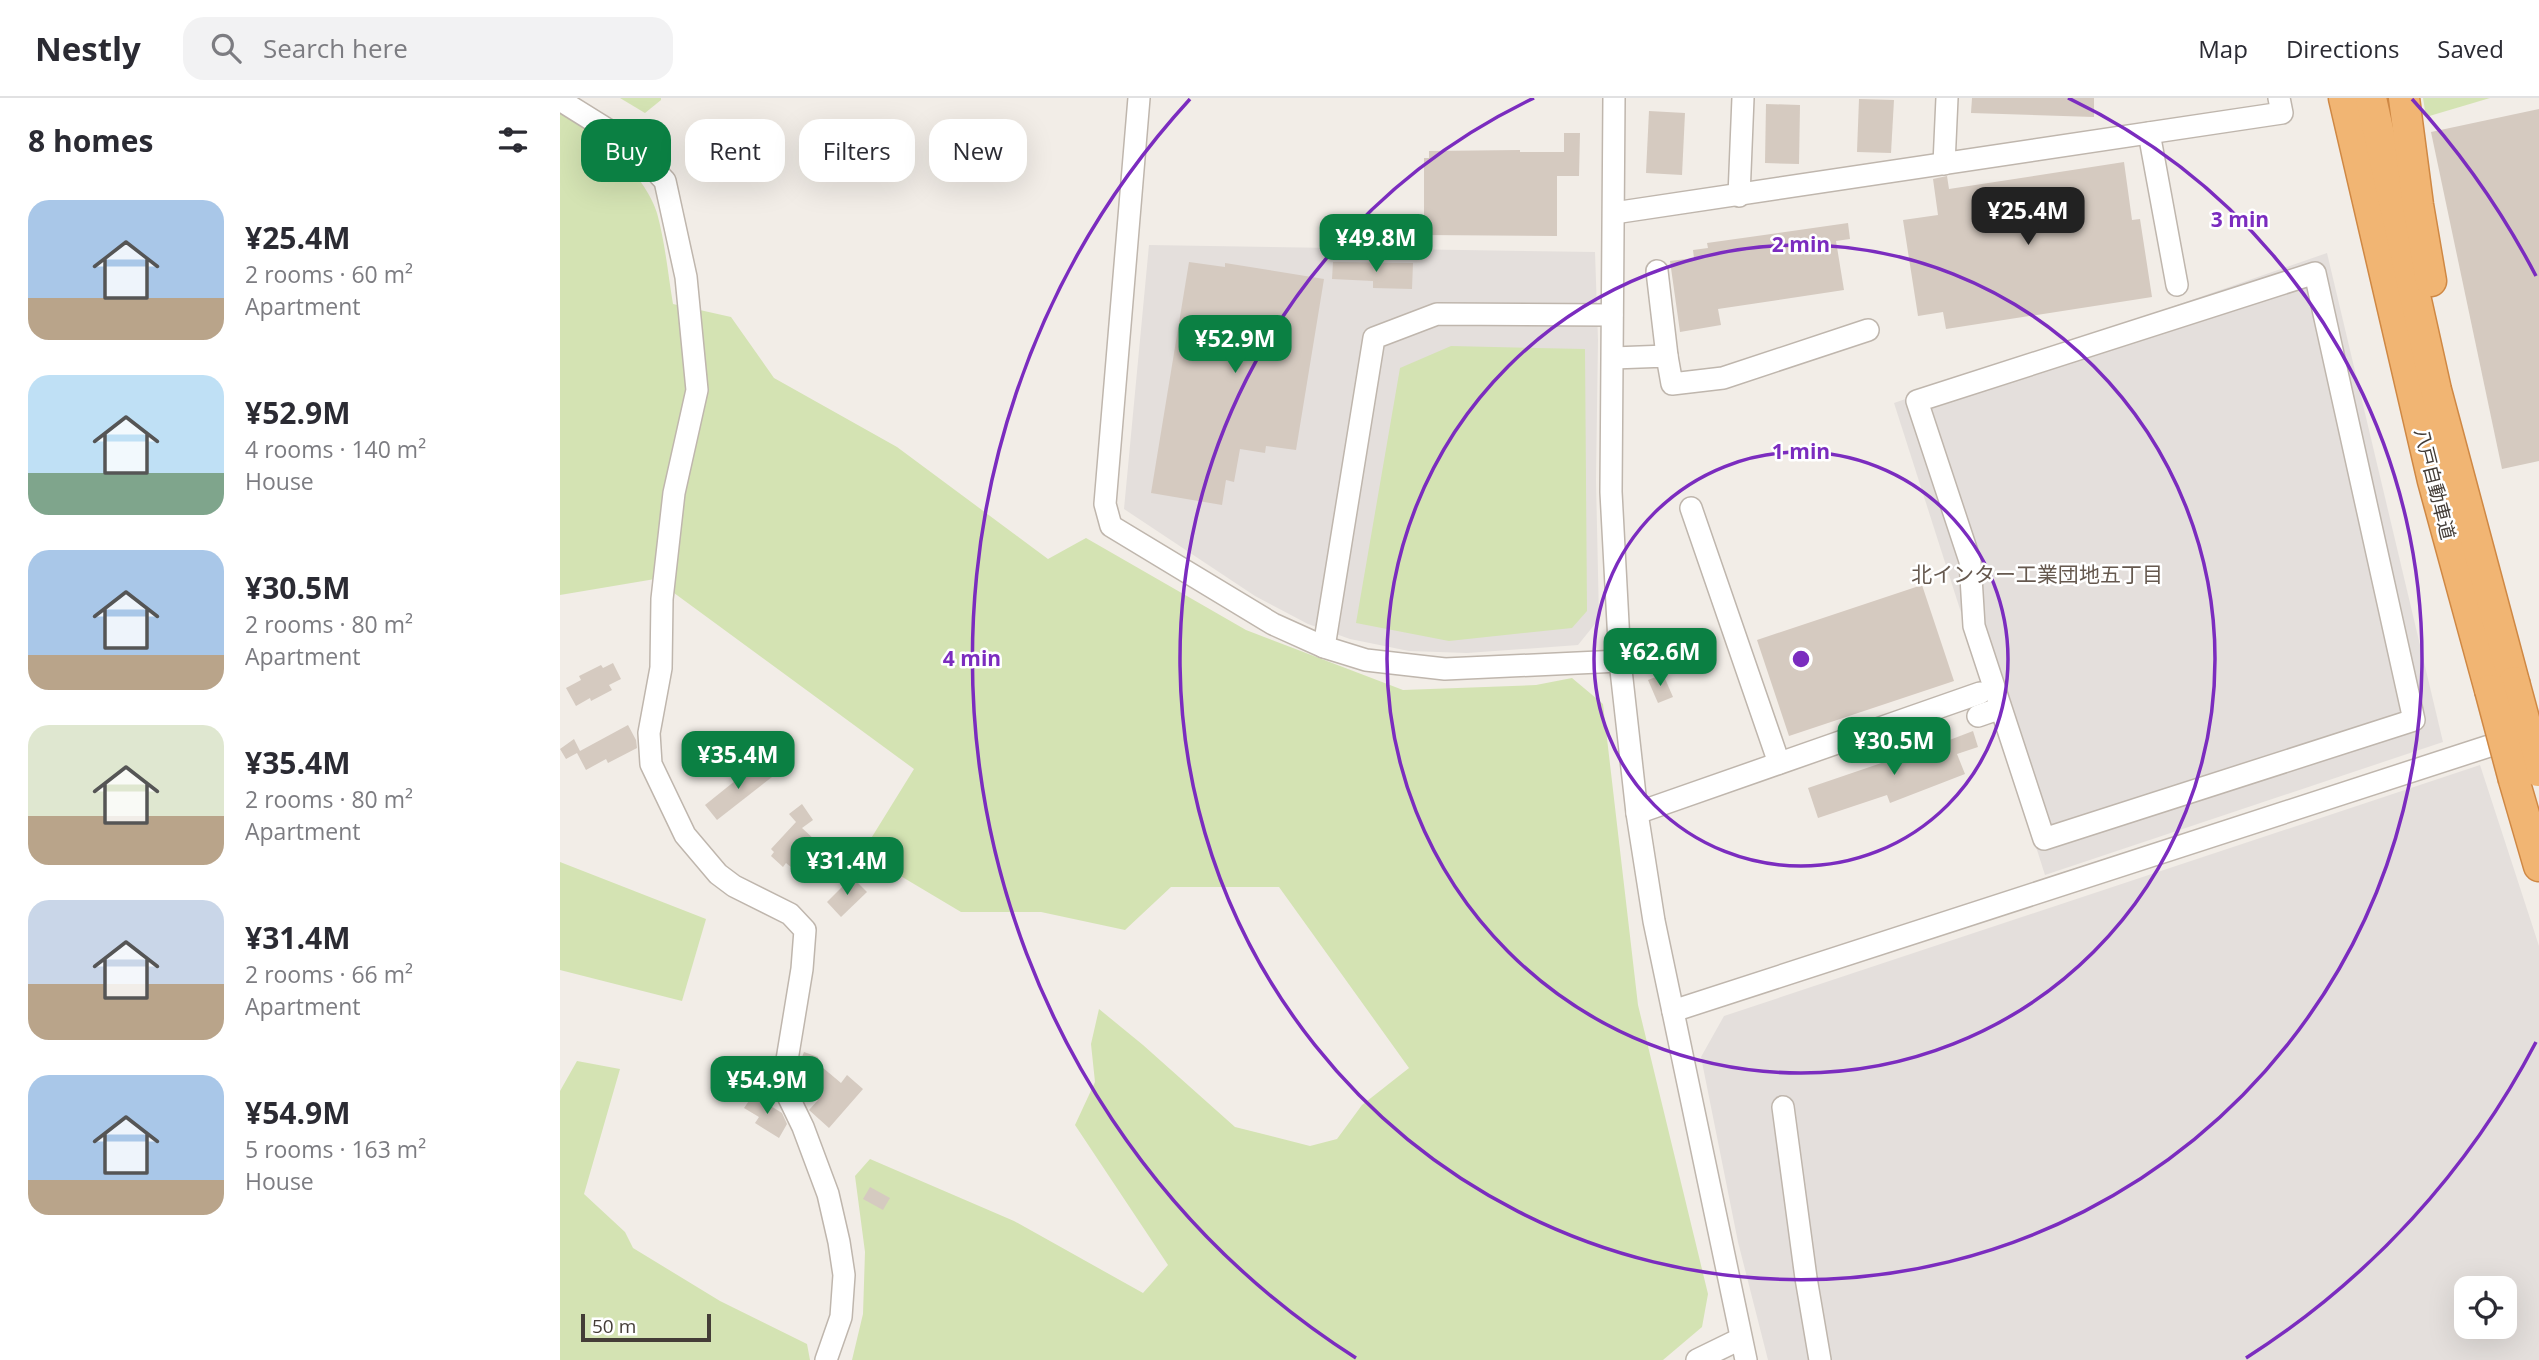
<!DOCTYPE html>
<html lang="en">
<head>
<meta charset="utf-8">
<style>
  :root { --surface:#fff; --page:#f2f2f3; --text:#2b2b33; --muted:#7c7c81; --line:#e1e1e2; --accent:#0b8043 }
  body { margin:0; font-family:"Open Sans","Noto Sans JP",sans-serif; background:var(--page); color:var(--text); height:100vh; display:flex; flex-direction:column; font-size:26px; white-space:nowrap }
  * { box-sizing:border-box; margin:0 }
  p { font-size:23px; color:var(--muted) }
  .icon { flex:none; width:38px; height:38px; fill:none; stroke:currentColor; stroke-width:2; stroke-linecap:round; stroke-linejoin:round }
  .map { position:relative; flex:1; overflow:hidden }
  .panel { display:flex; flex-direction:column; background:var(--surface); width:560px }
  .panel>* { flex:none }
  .banner { position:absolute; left:21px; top:21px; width:665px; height:63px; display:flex; gap:14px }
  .tools { position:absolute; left:1894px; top:1178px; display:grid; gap:14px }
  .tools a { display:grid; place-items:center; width:63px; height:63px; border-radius:14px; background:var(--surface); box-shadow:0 7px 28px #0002; font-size:35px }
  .scale { position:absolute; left:21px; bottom:18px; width:130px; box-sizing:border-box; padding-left:7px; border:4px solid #443d37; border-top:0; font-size:19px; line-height:24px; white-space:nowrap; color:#443d37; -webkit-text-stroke:5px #fff; paint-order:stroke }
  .price { position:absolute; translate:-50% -60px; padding:0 16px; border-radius:14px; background:var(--accent); color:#fff; font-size:23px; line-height:46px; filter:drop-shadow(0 2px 4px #0008) }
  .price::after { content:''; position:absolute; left:50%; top:42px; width:21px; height:16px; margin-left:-10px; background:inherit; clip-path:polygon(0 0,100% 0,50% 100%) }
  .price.on { background:#222; color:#fff }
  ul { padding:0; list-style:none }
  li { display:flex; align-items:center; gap:21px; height:175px; padding:0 28px }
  li span { display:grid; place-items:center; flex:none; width:196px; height:140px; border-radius:21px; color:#555 }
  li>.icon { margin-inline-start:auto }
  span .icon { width:84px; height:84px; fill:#fffc; stroke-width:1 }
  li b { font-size:30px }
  h2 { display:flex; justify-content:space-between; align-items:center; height:84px; padding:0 28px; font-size:30px }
  .tag { padding:0 24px; border-radius:21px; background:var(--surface); box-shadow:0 7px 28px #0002; font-size:24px; line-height:63px }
  .tag.on { background:var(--accent); color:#fff }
  header { display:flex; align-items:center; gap:42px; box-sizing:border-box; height:98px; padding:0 35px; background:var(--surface); border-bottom:2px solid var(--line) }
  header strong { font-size:33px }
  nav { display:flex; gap:38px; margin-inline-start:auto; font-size:24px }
  .search { width:490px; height:63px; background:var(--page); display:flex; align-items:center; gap:18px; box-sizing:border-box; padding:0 24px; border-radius:21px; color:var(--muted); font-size:26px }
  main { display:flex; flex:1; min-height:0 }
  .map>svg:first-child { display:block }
  .industrial { fill:#e4dfdc; fill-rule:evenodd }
  .green { fill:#d4e3b3 }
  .building { fill:#d5cac0 }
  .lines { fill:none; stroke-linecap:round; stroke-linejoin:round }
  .minor-casing { stroke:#bfb6ad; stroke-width:24 }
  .highway-casing { stroke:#cf8844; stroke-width:33 }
  .minor { stroke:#fff; stroke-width:21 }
  .highway { stroke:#f1b573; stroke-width:30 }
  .highway-bridge-casing { stroke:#cf8844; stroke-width:33; stroke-linecap:butt }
  .highway-bridge { stroke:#f1b573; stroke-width:30 }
  .ring { fill:none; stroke:#7b2cbf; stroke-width:3.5 }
  .labels { text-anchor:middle; stroke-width:5; stroke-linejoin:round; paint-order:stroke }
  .street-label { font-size:19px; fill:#443d37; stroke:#fff }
  .neighbourhood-label { font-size:21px; fill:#66594f; stroke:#fff }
  .centre { fill:#7b2cbf; stroke:#fff; stroke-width:3.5 }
  .ring-label { font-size:21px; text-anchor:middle; font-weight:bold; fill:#7b2cbf; stroke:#fff; stroke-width:5; stroke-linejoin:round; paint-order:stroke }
</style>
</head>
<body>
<header>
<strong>Nestly</strong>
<div class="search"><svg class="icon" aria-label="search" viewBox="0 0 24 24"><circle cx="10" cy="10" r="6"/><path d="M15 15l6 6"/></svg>Search here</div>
<nav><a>Map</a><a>Directions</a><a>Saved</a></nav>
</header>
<main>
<section class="panel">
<h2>8 homes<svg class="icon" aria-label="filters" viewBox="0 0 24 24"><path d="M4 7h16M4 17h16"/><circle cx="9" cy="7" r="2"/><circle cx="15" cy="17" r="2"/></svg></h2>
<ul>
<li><span style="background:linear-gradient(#a9c7e8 70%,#b9a48a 0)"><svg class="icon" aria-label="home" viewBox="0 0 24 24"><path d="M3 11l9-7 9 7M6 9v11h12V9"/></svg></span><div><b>¥25.4M</b><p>2 rooms · 60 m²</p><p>Apartment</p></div></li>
<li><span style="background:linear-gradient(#bfe0f5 70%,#7fa58c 0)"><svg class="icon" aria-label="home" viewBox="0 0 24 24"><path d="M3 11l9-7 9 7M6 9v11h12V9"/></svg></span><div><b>¥52.9M</b><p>4 rooms · 140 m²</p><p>House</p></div></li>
<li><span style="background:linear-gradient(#a9c7e8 75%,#b9a48a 0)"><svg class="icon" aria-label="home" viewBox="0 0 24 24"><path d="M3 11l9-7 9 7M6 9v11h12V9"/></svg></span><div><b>¥30.5M</b><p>2 rooms · 80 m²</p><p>Apartment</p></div></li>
<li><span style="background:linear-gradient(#dfe7d0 65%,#b9a48a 0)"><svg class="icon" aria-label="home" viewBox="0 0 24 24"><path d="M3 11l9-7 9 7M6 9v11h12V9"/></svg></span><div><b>¥35.4M</b><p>2 rooms · 80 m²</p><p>Apartment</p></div></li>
<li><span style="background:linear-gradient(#c9d6e8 60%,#b9a48a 0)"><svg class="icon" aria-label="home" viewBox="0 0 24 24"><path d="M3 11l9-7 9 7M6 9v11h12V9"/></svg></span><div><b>¥31.4M</b><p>2 rooms · 66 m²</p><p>Apartment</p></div></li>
<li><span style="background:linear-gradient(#a9c7e8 75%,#b9a48a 0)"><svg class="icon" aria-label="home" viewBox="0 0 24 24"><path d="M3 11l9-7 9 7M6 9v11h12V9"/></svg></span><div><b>¥54.9M</b><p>5 rooms · 163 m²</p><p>House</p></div></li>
</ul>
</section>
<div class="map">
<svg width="1979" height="1262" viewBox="0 0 1979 1262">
  <rect width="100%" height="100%" fill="#f2ede7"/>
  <g class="industrial">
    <path d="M589 147 1035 154 1038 242 1036 382 1039 521 1018 547 907 555 849 553 790 541 748 526 695 498 564 411Z"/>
    <path d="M1767 155 1883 644 1485 777 1334 305Z"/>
    <path d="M1920 667 1979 848V1262H1208L1178 1144 1141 959 1164 918ZM1906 1190H1944V1228H1906Z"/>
  </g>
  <g class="green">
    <path d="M60 0H101V2L85 15Z"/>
    <path d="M1863 0H1930L1866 19Z"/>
    <path d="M0 7C31 25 87 79 97 115 105 144 108 176 113 206L171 219 214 280 337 349 488 461 526 440 686 532 843 592 976 587 1012 580 1043 606 1078 907 1148 1196 1142 1229 1103 1262H292L303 1216 305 1154 295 1078 310 1061 454 1123 583 1195 608 1167 515 1027 535 984 531 946 539 911 583 947 675 1029 750 1048 777 1041 802 1007 849 970 719 789H611L565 832 481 814H401L302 755 354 671 95 481 0 497Z"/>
    <path d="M891 248 1025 251 1027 513 1012 530 889 543 796 525 840 270Z"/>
    <path d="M0 764 146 821 122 903 0 872Z"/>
    <path d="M17 963 60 971 24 1096 65 1134 73 1150 160 1203 247 1246 250 1262H0V993Z"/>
  </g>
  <g class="building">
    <path d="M1412 0H1534V19L1411 15Z"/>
    <path d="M1299 1 1334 2 1331 55 1297 54Z"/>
    <path d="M1206 6 1240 7 1239 66 1205 65Z"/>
    <path d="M1979 11V363L1942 371 1871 34Z"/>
    <path d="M1089 13 1125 15 1122 77 1086 75Z"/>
    <path d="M1004 35H1020L1019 78H997V138L864 137V60H869V53L960 52V54H1004Z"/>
    <path d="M1564 64 1572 122 1580 121 1592 199 1386 231 1383 214 1358 218 1343 122 1378 117 1373 81 1387 78 1389 91Z"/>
    <path d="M1288 125 1290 141 1276 143 1284 192 1158 211 1161 227 1120 234 1110 163 1134 160 1133 152 1148 150 1147 145Z"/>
    <path d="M629 164 665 169V165L764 181 736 352 706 348 705 355 680 351 674 384 666 382 662 407 591 395Z"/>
    <path d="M773 164 853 165 852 191 813 190V183L772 181Z"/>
    <path d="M1362 487 1394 583 1229 638 1197 542Z"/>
    <path d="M53 565 61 581 49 587 52 592 31 603 30 600 16 608 6 590 21 582 19 578 41 567 43 570Z"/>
    <path d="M1103 576 1113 599 1098 605 1088 582Z"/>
    <path d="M68 627 76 642 77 650 48 665 46 661 26 672 17 655 6 661 0 651 14 641 20 653Z"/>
    <path d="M1413 633 1418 649 1397 656 1405 676 1330 705 1327 697 1258 720 1248 690 1339 659 1340 661Z"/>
    <path d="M196 666 212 679 157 722 145 707Z"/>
    <path d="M242 706 253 722 242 730 255 742 231 769 226 765 223 769 211 758 214 754 211 751 236 724 229 716Z"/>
    <path d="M292 779 307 794 281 819 267 804Z"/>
    <path d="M244 954 258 959 256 964 281 985 287 977 303 991 269 1030 249 1012 258 1002 251 995 261 983 240 974V964Z"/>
    <path d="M193 997 222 1015 227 1026 219 1040 195 1025 199 1019 184 1010Z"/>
    <path d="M310 1089 330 1100 323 1112 303 1101Z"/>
  </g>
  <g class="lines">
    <defs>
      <g id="minor">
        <path d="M579 0 545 406 551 428 713 526 764 549 806 562 885 571 1060 563"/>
        <path d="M1054 0 1051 394 1060 563 1077 715 1094 823 1186 1262"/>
        <path d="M0 2 69 45 105 83 126 179 137 292 114 395 102 501 101 570 89 635 91 666 125 737 158 776 174 788 230 816 245 832 242 871 226 968 228 998 243 1029 268 1096 279 1144 284 1177 281 1219 266 1262"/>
        <path d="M1589 35 1617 187"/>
        <path d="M1384 66 1387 0"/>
        <path d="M1179 98 1183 0"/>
        <path d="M1054 115 1722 15 1719 0"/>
        <path d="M1097 173 1107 258"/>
        <path d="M1053 260 1107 258 1112 286 1163 280 1308 232"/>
        <path d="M1131 410 1219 665"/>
        <path d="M764 549 814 240 877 216 1052 217"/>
        <path d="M1418 618 1441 610 1414 528 1410 463 1357 303 1755 175 1854 622 1484 741 1441 610"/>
        <path d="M1077 715 1420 595"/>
        <path d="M1113 913 1957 639"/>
        <path d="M1223 1009 1246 1180 1260 1262"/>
        <path d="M1137 1262 1180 1241"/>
      </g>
      <g id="highway">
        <path d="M1784 0 1873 383 1930 592"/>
        <path d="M1811 0 1876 292 1954 584"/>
        <path d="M1844 0 1858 107 1871 183"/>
        <path d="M1954 682 1979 768"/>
      </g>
    </defs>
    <use href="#minor" class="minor-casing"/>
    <use href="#highway" class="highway-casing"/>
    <use href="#minor" class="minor"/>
    <use href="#highway" class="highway"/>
    <defs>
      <g id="highway-bridge">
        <path d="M1954 584 1978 673"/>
        <path d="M1930 592 1954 682"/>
      </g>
    </defs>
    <use href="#highway-bridge" class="highway-bridge-casing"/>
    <use href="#highway-bridge" class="highway-bridge"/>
  </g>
  <g class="ring">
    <circle cx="1241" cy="561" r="207"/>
    <circle cx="1241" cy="561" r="414"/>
    <path d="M1508 0A621 621 0 1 1 974 0"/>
    <path d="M1976 944A829 829 0 0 1 1686 1260M796 1260A829 829 0 0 1 630 1M1852 1A829 829 0 0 1 1976 178"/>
  </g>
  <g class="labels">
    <g class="street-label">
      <text transform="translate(1875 386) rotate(76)" y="7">八戸自動車道</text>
    </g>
    <g class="neighbourhood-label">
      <text x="1477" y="484">北インター工業団地五丁目</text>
    </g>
  </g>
  <circle cx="1241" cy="561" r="10" class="centre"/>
  <g class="ring-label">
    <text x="1680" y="129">3 min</text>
    <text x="1241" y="154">2 min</text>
    <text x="1241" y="361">1 min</text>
    <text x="412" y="568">4 min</text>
  </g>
</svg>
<div class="tools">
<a><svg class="icon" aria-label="locate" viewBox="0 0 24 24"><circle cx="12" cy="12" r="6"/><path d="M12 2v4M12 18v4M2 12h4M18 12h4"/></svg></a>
</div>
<div class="scale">50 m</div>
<b class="price on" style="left:1468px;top:149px">¥25.4M</b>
<b class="price" style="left:816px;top:176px">¥49.8M</b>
<b class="price" style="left:675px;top:277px">¥52.9M</b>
<b class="price" style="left:1100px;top:590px">¥62.6M</b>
<b class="price" style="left:1334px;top:679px">¥30.5M</b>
<b class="price" style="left:178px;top:693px">¥35.4M</b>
<b class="price" style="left:287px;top:799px">¥31.4M</b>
<b class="price" style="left:207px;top:1018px">¥54.9M</b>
<div class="banner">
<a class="tag on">Buy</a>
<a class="tag">Rent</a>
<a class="tag">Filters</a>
<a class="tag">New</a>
</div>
</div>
</main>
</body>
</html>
